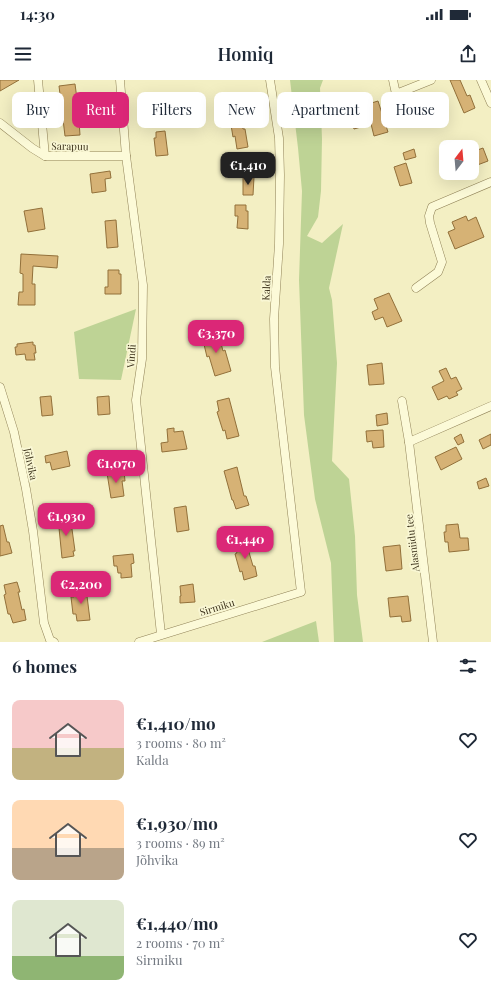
<!DOCTYPE html>
<html lang="en">
<head>
<meta charset="utf-8">
<style>
  :root { --surface:#fff; --page:#f2f2f3; --text:#1f2937; --muted:#747a83; --accent:#db2777 }
  body { margin:0; font-family:"Playfair Display",serif; background:var(--page); color:var(--text); height:100vh; display:flex; flex-direction:column; font-size:15px; white-space:nowrap }
  * { box-sizing:border-box; margin:0 }
  p { font-size:13px; color:var(--muted) }
  .icon { flex:none; width:22px; height:22px; fill:none; stroke:currentColor; stroke-width:2; stroke-linecap:round; stroke-linejoin:round }
  .map { position:relative; height:562px; overflow:hidden }
  .drawer { display:flex; flex-direction:column; background:var(--surface); flex:1 }
  .drawer>* { flex:none }
  .top-card { position:absolute; left:12px; top:12px; width:467px; height:36px; display:flex; gap:8px }
  .needle { width:26px; rotate:16deg }
  .tools { position:absolute; left:439px; top:60px; display:grid; gap:8px }
  .tools a { display:grid; place-items:center; width:40px; height:40px; border-radius:8px; background:var(--surface); box-shadow:0 4px 16px #0002; font-size:20px }
  .price { position:absolute; translate:-50% -34px; padding:0 9px; border-radius:8px; background:var(--accent); color:#fff; font-size:13px; line-height:26px; filter:drop-shadow(0 1px 2px #0008) }
  .price::after { content:''; position:absolute; left:50%; top:24px; width:12px; height:9px; margin-left:-6px; background:inherit; clip-path:polygon(0 0,100% 0,50% 100%) }
  .price.current { background:#222; color:#fff }
  ul { padding:0; list-style:none }
  li { display:flex; align-items:center; gap:12px; height:100px; padding:0 12px }
  li span { display:grid; place-items:center; flex:none; width:112px; height:80px; border-radius:8px; color:#555 }
  li>.icon { margin-inline-start:auto }
  span .icon { width:48px; height:48px; fill:#fffc; stroke-width:1 }
  li b { font-size:17px }
  h2 { display:flex; justify-content:space-between; align-items:center; height:48px; padding:0 12px; font-size:17px }
  .chip { padding:0 14px; border-radius:8px; background:var(--surface); box-shadow:0 4px 16px #0002; font-size:14px; line-height:36px }
  .chip.current { background:var(--accent); color:#fff }
  .status { display:flex; justify-content:space-between; align-items:center; height:28px; padding:0 20px; background:var(--surface); direction:ltr }
  .status svg { height:11px; fill:currentColor }
  header { display:flex; justify-content:space-between; align-items:center; height:52px; padding:0 12px; background:var(--surface); font-size:18px; font-weight:600 }
  .map>svg:first-child { display:block }
  .green { fill:#bed395 }
  .building { fill:#d6b275; stroke:#92703a }
  .lines { fill:none; stroke-linecap:round; stroke-linejoin:round }
  .minor-casing { stroke:#908257; stroke-width:9 }
  .minor { stroke:#fcfad8; stroke-width:8 }
  .labels { text-anchor:middle; stroke-width:3.5; stroke-linejoin:round; paint-order:stroke }
  .street-label { font-size:10px; fill:#3e341d; stroke:#f9f7d4 }
</style>
</head>
<body>
<div class="status"><b>14:30</b><svg viewBox="0 0 49 12"><path d="M0 12V9h3v3zM5 12V6h3v6zM10 12V3h3v9zM15 12V0h3v12zM26 1h20v11H26zM47 4h2v5h-2z"/></svg></div>
<header><svg class="icon" aria-label="menu" viewBox="0 0 24 24"><path d="M4 6h16M4 12h16M4 18h16"/></svg>Homiq<svg class="icon" aria-label="share" viewBox="0 0 24 24"><path d="M12 15V3M7 8l5-5 5 5M5 13v7h14v-7"/></svg></header>
<div class="map">
<svg width="491" height="562" viewBox="0 0 491 562">
  <rect width="100%" height="100%" fill="#f3efc3"/>
  <g class="green">
    <path d="M290 0H323L320 8 322 59 321 111 318 137 307 156 322 163 343 144 329 208 332 220 337 283 332 381 349 399 355 456 357 515 363 562H334L331 483 315 419 304 335 299 200 302 111 298 68Z"/>
    <path d="M136 229 121 300 79 299 74 252Z"/>
    <path d="M316 541 319 562H262Z"/>
  </g>
  <g class="building">
    <path d="M0 0H19L0 11Z"/>
    <path d="M450 0H460L467 16 470 15 475 28 464 33Z"/>
    <path d="M75 4 77 19H73V26L75 41H79L80 55 65 56 59 6Z"/>
    <path d="M245 14 248 33 237 34 234 16Z"/>
    <path d="M378 21 388 52 374 56 371 44 354 49 350 37 367 32 365 25Z"/>
    <path d="M156 23 159 42 147 43 145 25Z"/>
    <path d="M242 43 243 49H245L248 67 237 69 235 56 233 57 231 45Z"/>
    <path d="M165 51 168 75 156 76 154 58H156V52Z"/>
    <path d="M483 68 488 81 472 87V72Z"/>
    <path d="M414 69 416 77 405 80 403 73Z"/>
    <path d="M406 83 412 103 400 106 394 87Z"/>
    <path d="M110 91 111 98 105 99 106 111 92 113 90 94Z"/>
    <path d="M243 97H254L253 115H243Z"/>
    <path d="M235 125H246V131H248V149L237 148 238 136H235Z"/>
    <path d="M42 128 45 149 28 152 24 131Z"/>
    <path d="M466 136 468 141 476 137 484 157 455 169 448 152 455 149 452 142Z"/>
    <path d="M116 140 118 167 107 168 105 141Z"/>
    <path d="M21 174 58 176 57 188 33 186 32 204H35V225H18L19 212H23V194L20 193Z"/>
    <path d="M108 190H119V194H121V214H105V207H108Z"/>
    <path d="M389 213 402 241 387 247 383 237 375 240 372 232 378 229 374 219Z"/>
    <path d="M218 252 223 271 225 270 231 291 215 296 209 276 207 277 202 256Z"/>
    <path d="M33 262V265H35L36 273H34L35 280H26L25 274 16 275 15 267H17V264Z"/>
    <path d="M382 283 384 304 369 305 367 285Z"/>
    <path d="M446 288 451 299 456 297 462 309 456 312 458 315 449 319 447 316 438 320 432 307 444 301 439 291Z"/>
    <path d="M51 316 53 335 42 336 40 317Z"/>
    <path d="M109 316 110 334 98 335 97 317Z"/>
    <path d="M229 318 239 356 227 359 225 350 223 351 217 332 219 331 217 321Z"/>
    <path d="M387 333 388 344 377 346 376 335Z"/>
    <path d="M174 348V352L183 351 187 369 162 372 161 363 168 362 167 349Z"/>
    <path d="M383 350 384 367 373 368 372 361 367 362 366 351Z"/>
    <path d="M461 354 464 362 458 365 454 358Z"/>
    <path d="M491 354V365L483 369 479 360Z"/>
    <path d="M456 367 462 379 441 390 435 377Z"/>
    <path d="M67 371 70 386 52 390 50 382 46 383 45 376Z"/>
    <path d="M237 387 244 416H246L249 425 236 429 233 420H232L224 391Z"/>
    <path d="M124 391 125 401H122L124 416 111 418 107 393Z"/>
    <path d="M486 398 489 406 479 409 477 402Z"/>
    <path d="M186 426 189 450 177 452 174 428Z"/>
    <path d="M68 436V442H71L75 471H73L74 476 62 478 58 438Z"/>
    <path d="M458 444 460 458H468L469 470 449 472 448 462H445L444 452H446V445Z"/>
    <path d="M3 445 7 462H9L12 473 0 476V446Z"/>
    <path d="M247 459 250 469H248L253 486H255L257 496 244 500 242 491 240 492 235 474 237 473 233 463Z"/>
    <path d="M400 465 402 489 386 491 383 467Z"/>
    <path d="M133 474 134 483 131 484 132 497 121 498V493H118L117 486H114L113 476Z"/>
    <path d="M17 502 20 512H18L22 530 24 529 26 540 13 543 10 534H8L4 515 6 514 4 505Z"/>
    <path d="M193 504 195 522 180 523V516H181L180 506Z"/>
    <path d="M86 508 90 540 77 541 76 534H73L71 517H74L73 509Z"/>
    <path d="M408 516 411 541 402 542 401 536 390 537 388 518Z"/>
  </g>
  <g class="lines">
    <defs>
      <g id="minor">
        <path d="M38 0 45 76"/>
        <path d="M120 0 126 76 143 205 142 279 136 320 161 554"/>
        <path d="M393 0 396 14 431 0"/>
        <path d="M481 0 491 23"/>
        <path d="M0 43 32 68 45 76H126"/>
        <path d="M416 208 438 192 442 182 430 143 429 136 432 127 491 102"/>
        <path d="M0 307 14 352 26 409 33 451 44 543 50 560 54 562"/>
        <path d="M402 321 409 362 433 562"/>
        <path d="M409 362 491 326"/>
        <path d="M139 562 301 512 275 287 274 239 279 164 280 95 279 58 270 0"/>
      </g>
    </defs>
    <use href="#minor" class="minor-casing"/>
    <use href="#minor" class="minor"/>
  </g>
  <g class="labels">
    <g class="street-label">
      <text transform="translate(70 66) rotate(1)" y="4">Sarapuu</text>
      <text transform="translate(266 208) rotate(-87)" y="4">Kalda</text>
      <text transform="translate(131 276) rotate(-86)" y="4">Vindi</text>
      <text transform="translate(31 384) rotate(78)" y="4">Jõhvika</text>
      <text transform="translate(412 463) rotate(-97)" y="4">Alasniidu tee</text>
      <text transform="translate(217 527) rotate(-17)" y="4">Sirmiku</text>
    </g>
  </g>
</svg>
<div class="tools">
<a><svg class="needle" viewBox="-14 -14 28 28"><path d="M0-13l5 13h-10z" fill="#e53935"/><path d="M0 13l5-13h-10z" fill="#747a83"/></svg></a>
</div>
<b class="price current" style="left:248px;top:106px">€1,410</b>
<b class="price" style="left:216px;top:274px">€3,370</b>
<b class="price" style="left:116px;top:404px">€1,070</b>
<b class="price" style="left:66px;top:457px">€1,930</b>
<b class="price" style="left:245px;top:480px">€1,440</b>
<b class="price" style="left:81px;top:525px">€2,200</b>
<div class="top-card">
<a class="chip">Buy</a>
<a class="chip current">Rent</a>
<a class="chip">Filters</a>
<a class="chip">New</a>
<a class="chip">Apartment</a>
<a class="chip">House</a>
</div>
</div>
<section class="drawer">
<h2>6 homes<svg class="icon" aria-label="filters" viewBox="0 0 24 24"><path d="M4 7h16M4 17h16"/><circle cx="9" cy="7" r="2"/><circle cx="15" cy="17" r="2"/></svg></h2>
<ul>
<li><span style="background:linear-gradient(#f6c9c9 60%,#c2b280 0)"><svg class="icon" aria-label="home" viewBox="0 0 24 24"><path d="M3 11l9-7 9 7M6 9v11h12V9"/></svg></span><div><b>€1,410/mo</b><p>3 rooms · 80 m²</p><p>Kalda</p></div><svg class="icon" aria-label="heart" viewBox="0 0 24 24"><path d="M12 20l-8-8c-3-5 5-10 8-4 3-6 11-1 8 4z"/></svg></li>
<li><span style="background:linear-gradient(#ffd9b3 60%,#b9a48a 0)"><svg class="icon" aria-label="home" viewBox="0 0 24 24"><path d="M3 11l9-7 9 7M6 9v11h12V9"/></svg></span><div><b>€1,930/mo</b><p>3 rooms · 89 m²</p><p>Jõhvika</p></div><svg class="icon" aria-label="heart" viewBox="0 0 24 24"><path d="M12 20l-8-8c-3-5 5-10 8-4 3-6 11-1 8 4z"/></svg></li>
<li><span style="background:linear-gradient(#dfe7d0 70%,#8fb573 0)"><svg class="icon" aria-label="home" viewBox="0 0 24 24"><path d="M3 11l9-7 9 7M6 9v11h12V9"/></svg></span><div><b>€1,440/mo</b><p>2 rooms · 70 m²</p><p>Sirmiku</p></div><svg class="icon" aria-label="heart" viewBox="0 0 24 24"><path d="M12 20l-8-8c-3-5 5-10 8-4 3-6 11-1 8 4z"/></svg></li>
</ul>
</section>
</body>
</html>
